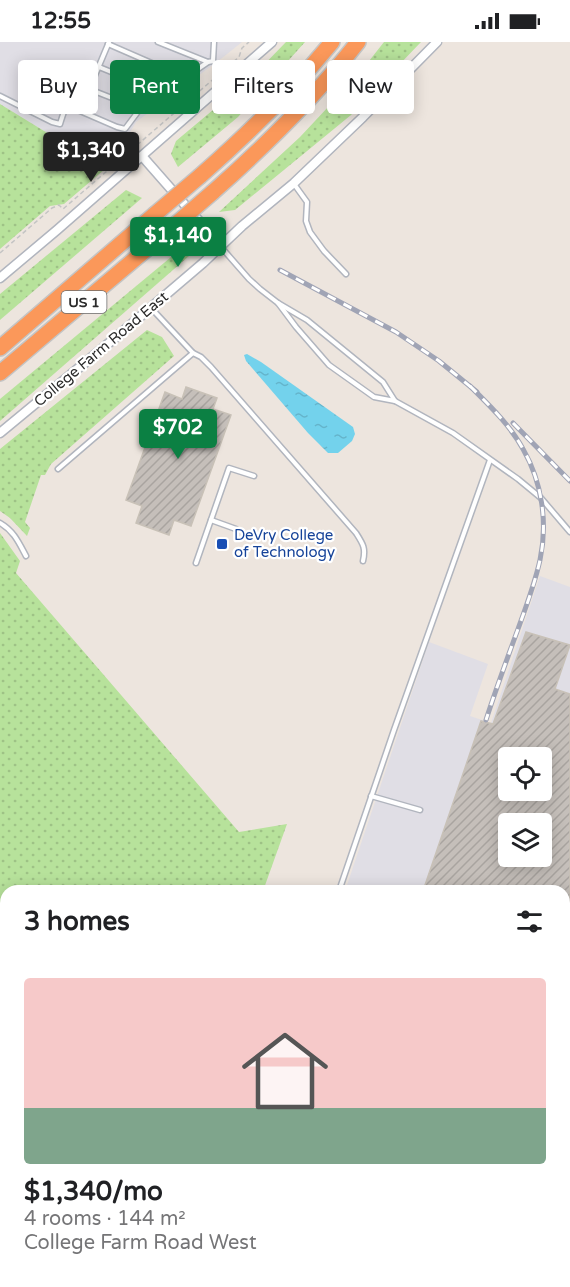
<!DOCTYPE html>
<html lang="en">
<head>
<meta charset="utf-8">
<style>
  :root { --surface:#fff; --page:#f6f6f6; --text:#202124; --muted:#757577; --accent:#0b8043 }
  body { margin:0; font-family:"Varela Round",sans-serif; background:var(--page); color:var(--text); height:100vh; display:flex; flex-direction:column; font-size:22px; white-space:nowrap }
  * { box-sizing:border-box; margin:0 }
  p { font-size:20px; color:var(--muted) }
  .icon { flex:none; width:33px; height:33px; fill:none; stroke:currentColor; stroke-width:2; stroke-linecap:round; stroke-linejoin:round }
  .map { position:relative; flex:1; overflow:hidden }
  .details { position:absolute; left:0px; top:843px; width:570px; height:402px; display:flex; flex-direction:column; background:var(--surface); border-radius:18px 18px 0 0; box-shadow:0 3px 15px #0003 }
  .details>* { flex:none }
  .hud { position:absolute; left:18px; top:18px; width:534px; height:54px; display:flex; gap:12px }
  .buttons { position:absolute; left:498px; top:705px; display:grid; gap:12px }
  .buttons a { display:grid; place-items:center; width:54px; height:54px; border-radius:6px; background:var(--surface); box-shadow:0 3px 15px #0003; font-size:30px }
  .price { position:absolute; translate:-50% -51px; padding:0 14px; border-radius:6px; background:var(--accent); color:#fff; font-size:20px; line-height:39px; filter:drop-shadow(0 2px 3px #0008) }
  .price::after { content:''; position:absolute; left:50%; top:36px; width:18px; height:14px; margin-left:-9px; background:inherit; clip-path:polygon(0 0,100% 0,50% 100%) }
  .price.selected { background:#222; color:#fff }
  ul { padding:0; list-style:none }
  li { display:grid; align-content:center; gap:12px; height:318px; padding:0 24px }
  li span { display:grid; place-items:center; height:186px; border-radius:6px; color:#555 }
  li>.icon { margin-inline-start:auto }
  span .icon { width:108px; height:108px; fill:#fffc; stroke-width:1 }
  li b { font-size:26px }
  h2 { display:flex; justify-content:space-between; align-items:center; height:72px; padding:0 24px; font-size:26px }
  .chip { padding:0 21px; border-radius:6px; background:var(--surface); box-shadow:0 3px 15px #0003; font-size:21px; line-height:54px }
  .chip.selected { background:var(--accent); color:#fff }
  .status { display:flex; justify-content:space-between; align-items:center; height:42px; padding:0 30px; background:var(--surface); direction:ltr }
  .status svg { height:16px; fill:currentColor }
  .map>svg:first-child { display:block }
  .industrial { fill:#e0dee5; fill-rule:evenodd }
  .grass { fill:url(#grass-dots) }
  .park { fill:url(#park-crowns) }
  .water { fill:url(#water-ripples) }
  .building { fill:url(#building-hatch); stroke:#c8c1b7; stroke-width:1.5; fill-rule:evenodd }
  .lines { fill:none; stroke-linecap:round; stroke-linejoin:round }
  .lane-casing { stroke:#b1b5be; stroke-width:7 }
  .street-casing { stroke:#b1b5be; stroke-width:11 }
  .highway-casing { stroke:#c4c4c4; stroke-width:18 }
  .path { stroke:#c4c4c4; stroke-width:1.5; stroke-dasharray:4.5 3; stroke-linecap:butt }
  .lane { stroke:#fff; stroke-width:4 }
  .street { stroke:#fff; stroke-width:8 }
  .highway { stroke:#fb985a; stroke-width:15 }
  .rail-casing { stroke:#a0a4b5; stroke-width:5 }
  .rail { stroke:#fff; stroke-width:3; stroke-dasharray:9; stroke-linecap:butt }
  .highway-bridge-casing { stroke:#c4c4c4; stroke-width:18; stroke-linecap:butt }
  .highway-bridge { stroke:#fb985a; stroke-width:15 }
  .transit-dot { fill:#1a4fb4; stroke:#fff; stroke-width:2 }
  .labels { text-anchor:middle; stroke-width:4.5; stroke-linejoin:round; paint-order:stroke }
  .shield { fill:#fff; stroke:#6b6b6b; stroke-width:1.5 }
  .shield-label { font-size:14px; font-weight:bold; fill:#2b2b2b }
  .street-label { font-size:15px; fill:#2b2b2b; stroke:#fff }
  .transit-label { font-size:15px; fill:#164399; stroke:#fff; text-anchor:start }
</style>
</head>
<body>
<div class="status"><b>12:55</b><svg viewBox="0 0 49 12"><path d="M0 12V9h3v3zM5 12V6h3v6zM10 12V3h3v9zM15 12V0h3v12zM26 1h20v11H26zM47 4h2v5h-2z"/></svg></div>
<div class="map">
<svg width="570" height="1245" viewBox="0 0 570 1245">
  <defs>
    <pattern id="grass-dots" width="8" height="8" patternUnits="userSpaceOnUse" patternTransform="scale(1.5)"><rect width="8" height="8" fill="#b7e29b"/><path d="M2 2h.1M6 6h.1" fill="none" stroke="#9ec286" stroke-width="1.8" stroke-linecap="round"/></pattern>
    <pattern id="park-crowns" width="20" height="18" patternUnits="userSpaceOnUse" patternTransform="scale(1.5)"><rect width="20" height="18" fill="#b7e29b"/><path d="M2 6a3 3 0 1 1 6 0M12 15a3 3 0 1 1 6 0" fill="none" stroke="#9ec286"/></pattern>
    <pattern id="water-ripples" width="26" height="14" patternUnits="userSpaceOnUse" patternTransform="scale(1.5)"><rect width="26" height="14" fill="#73d2ec"/><path d="M2 4q2-2 4 0t4 0M15 11q2-2 4 0t4 0" fill="none" stroke="#64b4cb"/></pattern>
    <pattern id="building-hatch" width="6" height="6" patternUnits="userSpaceOnUse" patternTransform="scale(1.5)"><rect width="6" height="6" fill="#c5bfba"/><path d="M-1 1l2-2M0 6l6-6M5 7l2-2" fill="none" stroke="#a9a4a0"/></pattern>
  </defs>
  <rect width="100%" height="100%" fill="#ede5de"/>
  <g class="industrial">
    <path d="M0 0H242L222 16 136 80 112 121 67 103 0 62Z"/>
    <path d="M540 534 570 545V1181L564 1179V849H345L429 600 488 622 470 674 491 681ZM508 716H542V748H508ZM508 782H542V814H508Z"/>
  </g>
  <g class="grass">
    <path d="M286 0H305L238 75 178 125 171 112 176 99 251 36Z"/>
    <path d="M384 0H421L351 73 235 168 219 170 300 95 358 33Z"/>
    <path d="M0 62 67 103 112 121 64 162 50 164 0 207Z"/>
    <path d="M126 148 142 156 0 278V252Z"/>
    <path d="M188 201 189 214 0 379V357Z"/>
    <path d="M147 288 162 295 174 314 51 422 45 433H41L25 480 30 486 27 494 10 476 0 469V407Z"/>
    <path d="M0 491 20 519 16 531 239 790 287 782 263 849H6V943L0 945Z"/>
  </g>
  <path class="park" d="M6 943V1135L0 1134V945Z"/>
  <path class="water" d="M247 312 261 320 353 385 355 392 352 399 338 411H328L308 391 246 319 244 313Z"/>
  <g class="building">
    <path d="M186 345 217 356 213 367 231 373 191 484 174 478 169 493 136 481 142 464 126 458 165 350 182 357Z"/>
    <path d="M526 590 570 603 555 647 570 652V1180L564 1178V849H423L481 679 493 682ZM508 716H542V748H508ZM508 782H542V814H508Z"/>
  </g>
  <g class="lines">
    <defs>
      <g id="lane">
        <path d="M109 0 80 69 117 85 125 87 140 67"/>
        <path d="M158 0 208 20 213 19 214 0"/>
        <path d="M108 2 186 36"/>
        <path d="M99 25 163 51"/>
        <path d="M89 47 140 67 208 20"/>
        <path d="M0 54 52 80 60 82C65 64 77 40 76 22"/>
        <path d="M294 142 307 160 306 179 310 190 324 209 346 232"/>
        <path d="M221 205 249 237 260 247 278 261 307 278 383 340 395 359"/>
        <path d="M278 261 296 285 329 323 374 355 395 359 453 391 518 437 541 456 570 490"/>
        <path d="M152 267 193 311 201 315 211 325 356 491C363 502 366 506 363 519"/>
        <path d="M58 427 193 311"/>
        <path d="M211 478 236 487"/>
        <path d="M0 481C14 489 19 501 26 514"/>
        <path d="M196 521 229 426 254 434"/>
        <path d="M371 754 420 768"/>
        <path d="M339 849 394 688 490 418"/>
        <path d="M564 1233 570 1234"/>
      </g>
      <g id="street">
        <path d="M142 114 221 204"/>
        <path d="M0 236 57 188 272 0"/>
        <path d="M0 391 121 291 203 221 242 184 294 141 363 75 437 0"/>
        <path d="M34 1245 36 1239"/>
      </g>
      <g id="highway">
        <path d="M200 134C248 92 292 49 332 0"/>
        <path d="M213 150C265 104 315 55 358 0"/>
        <path d="M0 306 154 173"/>
        <path d="M0 331 168 189"/>
      </g>
    </defs>
    <use href="#lane" class="lane-casing"/>
    <use href="#street" class="street-casing"/>
    <use href="#highway" class="highway-casing"/>
    <path class="path" d="M0 211 52 166 59 163 63 167 239 15 242 6 249 0"/>
    <use href="#lane" class="lane"/>
    <use href="#street" class="street"/>
    <use href="#highway" class="highway"/>
    <defs>
      <g id="rail">
        <path d="M280 228 396 290 439 319 477 350"/>
        <path d="M470 344C490 364 510 383 523 407 542 440 548 481 540 518 535 541 526 565 518 587 507 617 496 647 486 678"/>
        <path d="M513 381 570 439"/>
      </g>
    </defs>
    <use href="#rail" class="rail-casing"/>
    <use href="#rail" class="rail"/>
    <defs>
      <g id="highway-bridge">
        <path d="M154 173 200 134"/>
        <path d="M168 189 213 150"/>
      </g>
    </defs>
    <use href="#highway-bridge" class="highway-bridge-casing"/>
    <use href="#highway-bridge" class="highway-bridge"/>
  </g>
  <rect class="transit-dot" x="216" y="496" width="12" height="12" rx="3"/>
  <g class="labels">
    <rect class="shield" x="61.5" y="249" width="45" height="22" rx="4.5"/>
    <g class="shield-label">
      <text x="84" y="265">US 1</text>
    </g>
    <g class="street-label">
      <text transform="translate(101 307) rotate(-40)" y="5">College Farm Road East</text>
    </g>
    <g class="transit-label">
      <text x="234" y="498">DeVry College<tspan x="234" dy="17">of Technology</tspan></text>
    </g>
  </g>
</svg>
<div class="buttons">
<a><svg class="icon" aria-label="locate" viewBox="0 0 24 24"><circle cx="12" cy="12" r="6"/><path d="M12 2v4M12 18v4M2 12h4M18 12h4"/></svg></a>
<a><svg class="icon" aria-label="layers" viewBox="0 0 24 24"><path d="M12 4l9 5-9 5-9-5zM3 14l9 5 9-5"/></svg></a>
</div>
<b class="price selected" style="left:91px;top:141px">$1,340</b>
<b class="price" style="left:178px;top:226px">$1,140</b>
<b class="price" style="left:178px;top:418px">$702</b>
<div class="hud">
<a class="chip">Buy</a>
<a class="chip selected">Rent</a>
<a class="chip">Filters</a>
<a class="chip">New</a>
</div>
<section class="details">
<h2>3 homes<svg class="icon" aria-label="filters" viewBox="0 0 24 24"><path d="M4 7h16M4 17h16"/><circle cx="9" cy="7" r="2"/><circle cx="15" cy="17" r="2"/></svg></h2>
<ul>
<li><span style="background:linear-gradient(#f6c9c9 70%,#7fa58c 0)"><svg class="icon" aria-label="home" viewBox="0 0 24 24"><path d="M3 11l9-7 9 7M6 9v11h12V9"/></svg></span><div><b>$1,340/mo</b><p>4 rooms · 144 m²</p><p>College Farm Road West</p></div></li>
</ul>
</section>
</div>
</body>
</html>
